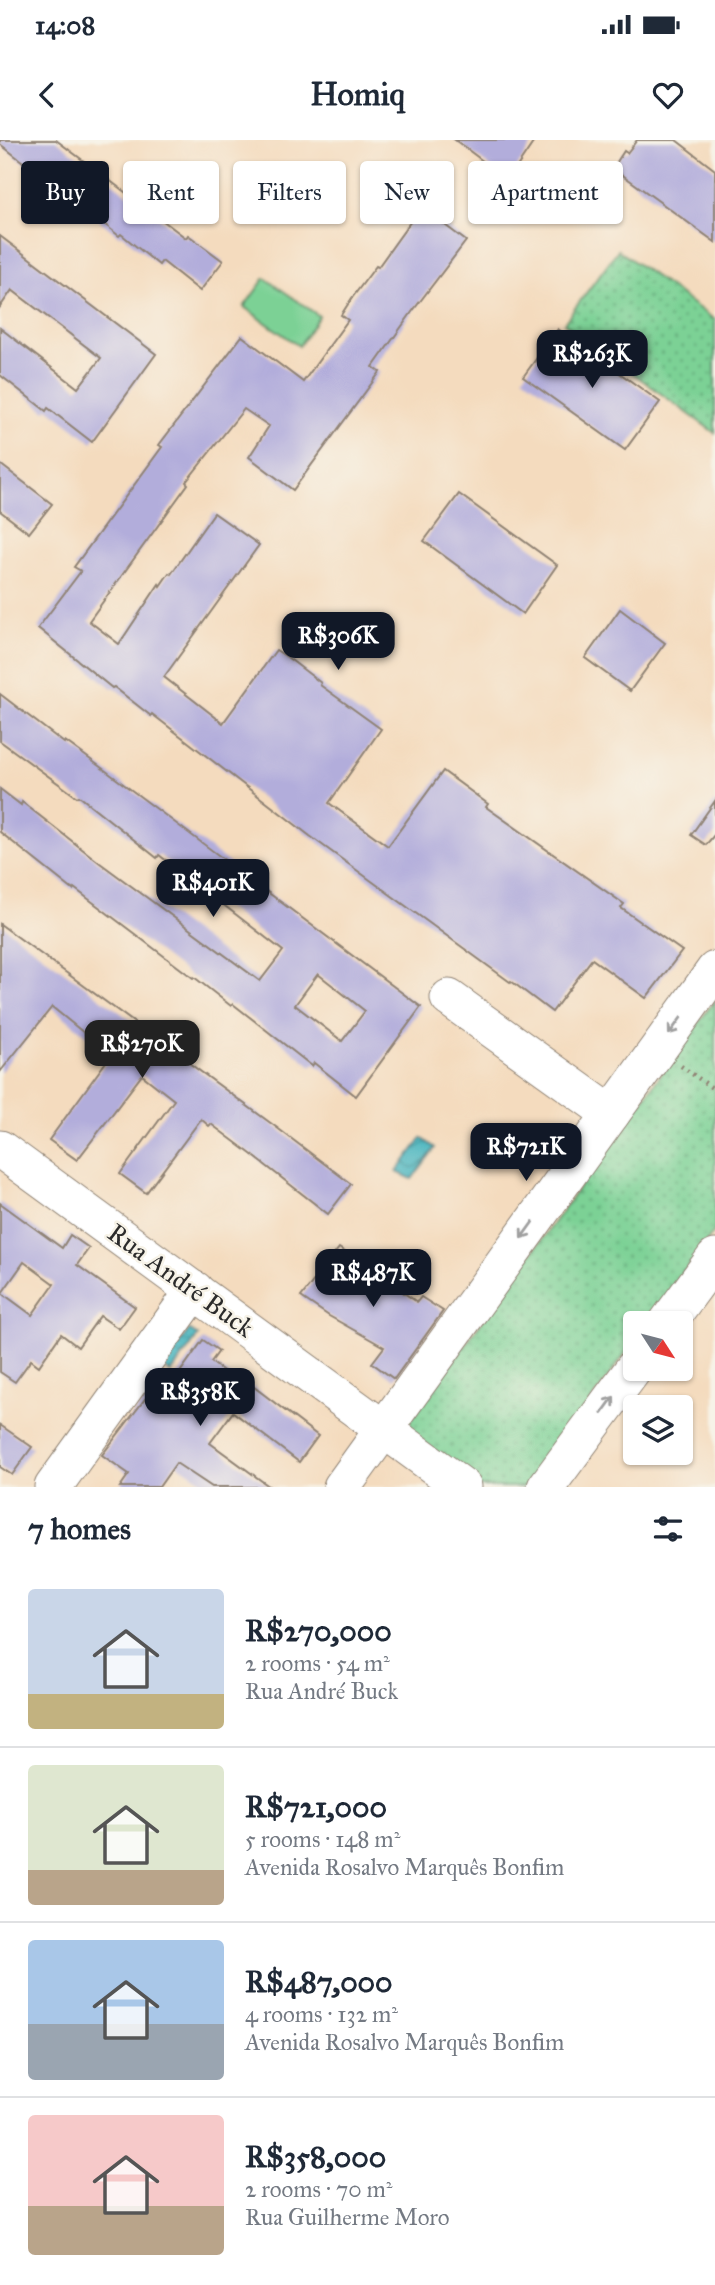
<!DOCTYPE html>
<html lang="en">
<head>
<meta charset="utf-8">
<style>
  :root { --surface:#fff; --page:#f6f6f7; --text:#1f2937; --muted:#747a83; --line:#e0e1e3; --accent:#111827 }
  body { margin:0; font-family:"IM FELL Great Primer",serif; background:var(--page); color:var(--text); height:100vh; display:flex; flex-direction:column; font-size:26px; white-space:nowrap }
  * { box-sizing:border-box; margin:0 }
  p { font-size:23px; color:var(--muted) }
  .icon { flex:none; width:38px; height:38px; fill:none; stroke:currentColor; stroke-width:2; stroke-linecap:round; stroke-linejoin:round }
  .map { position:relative; height:1347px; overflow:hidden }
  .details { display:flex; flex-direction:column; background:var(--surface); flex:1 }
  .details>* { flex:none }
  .top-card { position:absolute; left:21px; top:21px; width:674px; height:63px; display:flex; gap:14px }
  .needle { width:46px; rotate:126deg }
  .controls { position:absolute; left:623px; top:1171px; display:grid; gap:14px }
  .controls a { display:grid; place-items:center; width:70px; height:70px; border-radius:7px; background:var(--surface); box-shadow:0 2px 5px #0004; font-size:35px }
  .price { position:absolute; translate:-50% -60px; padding:0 16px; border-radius:14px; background:var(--accent); color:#fff; font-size:23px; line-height:46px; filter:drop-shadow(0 2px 4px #0008) }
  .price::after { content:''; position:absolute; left:50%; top:42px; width:21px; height:16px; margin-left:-10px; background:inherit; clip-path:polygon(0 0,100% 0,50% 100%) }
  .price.current { background:#222; color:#fff }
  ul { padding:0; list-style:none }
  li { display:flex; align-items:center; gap:21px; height:175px; padding:0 28px }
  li+li { border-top:2px solid var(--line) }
  li span { display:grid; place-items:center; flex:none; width:196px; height:140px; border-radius:7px; color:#555 }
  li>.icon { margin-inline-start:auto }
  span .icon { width:84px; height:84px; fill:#fffc; stroke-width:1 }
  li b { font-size:30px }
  h2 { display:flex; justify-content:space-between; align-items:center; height:84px; padding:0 28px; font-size:30px }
  .tag { padding:0 24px; border-radius:7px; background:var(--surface); box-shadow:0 2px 5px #0004; font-size:24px; line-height:63px }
  .tag.current { background:var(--accent); color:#fff }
  .status { display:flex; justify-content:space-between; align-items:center; height:49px; padding:0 35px; background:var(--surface); direction:ltr }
  .status svg { height:19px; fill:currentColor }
  header { display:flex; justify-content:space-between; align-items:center; height:91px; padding:0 28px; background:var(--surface); font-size:32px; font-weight:700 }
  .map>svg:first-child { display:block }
  .grass { fill:url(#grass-dots); stroke:#537e60; stroke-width:2 }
  .garden { fill:#7bd195; stroke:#537e60; stroke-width:2 }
  .water { fill:url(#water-waves); stroke:#387074; stroke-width:2 }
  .building { fill:#b2addb; fill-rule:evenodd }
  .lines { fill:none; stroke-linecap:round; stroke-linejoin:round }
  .minor-casing { stroke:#908374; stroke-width:39 }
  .path { stroke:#908374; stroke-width:4.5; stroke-dasharray:2 5; stroke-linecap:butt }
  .minor { stroke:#fff; stroke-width:37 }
  .oneway { stroke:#a0a0a0 }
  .labels { text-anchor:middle; stroke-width:5; stroke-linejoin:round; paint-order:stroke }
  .street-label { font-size:26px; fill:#2b2b2b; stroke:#f7f3e8 }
</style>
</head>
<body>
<div class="status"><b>14:08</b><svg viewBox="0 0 49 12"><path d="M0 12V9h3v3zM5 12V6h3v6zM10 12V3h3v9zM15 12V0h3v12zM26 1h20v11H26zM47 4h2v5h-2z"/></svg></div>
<header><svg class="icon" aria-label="back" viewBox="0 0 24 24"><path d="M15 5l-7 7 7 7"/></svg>Homiq<svg class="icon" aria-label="heart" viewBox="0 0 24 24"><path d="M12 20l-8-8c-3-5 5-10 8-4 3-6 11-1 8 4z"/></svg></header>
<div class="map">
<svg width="715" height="1347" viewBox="0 0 715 1347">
  <defs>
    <pattern id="grass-dots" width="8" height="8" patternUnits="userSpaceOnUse" patternTransform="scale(1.75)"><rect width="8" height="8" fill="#7bd195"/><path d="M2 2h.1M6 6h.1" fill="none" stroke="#65aa7a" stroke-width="1.8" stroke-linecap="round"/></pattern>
    <pattern id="water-waves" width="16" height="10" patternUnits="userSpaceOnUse" patternTransform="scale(1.75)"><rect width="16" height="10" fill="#44b4be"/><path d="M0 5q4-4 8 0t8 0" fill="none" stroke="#39939b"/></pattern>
  </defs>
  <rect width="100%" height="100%" fill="#f7f3e8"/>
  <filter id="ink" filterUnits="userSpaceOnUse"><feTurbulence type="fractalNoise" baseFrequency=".0143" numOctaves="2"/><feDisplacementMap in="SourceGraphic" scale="14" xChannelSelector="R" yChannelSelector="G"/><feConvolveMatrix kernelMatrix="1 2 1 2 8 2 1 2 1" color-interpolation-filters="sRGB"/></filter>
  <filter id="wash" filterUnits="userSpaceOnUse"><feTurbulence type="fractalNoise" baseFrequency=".00686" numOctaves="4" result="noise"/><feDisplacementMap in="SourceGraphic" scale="28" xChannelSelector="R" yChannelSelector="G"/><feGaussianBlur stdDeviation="1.57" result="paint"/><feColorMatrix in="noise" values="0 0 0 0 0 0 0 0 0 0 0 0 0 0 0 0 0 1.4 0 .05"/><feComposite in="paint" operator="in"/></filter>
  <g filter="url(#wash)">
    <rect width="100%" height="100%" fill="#f4dbbe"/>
    <g class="grass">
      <path d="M618 110 715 180V293L564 183Z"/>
      <path d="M715 860V1090L648 1183H635V1200L530 1347H480L409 1291 411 1279Z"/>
    </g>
    <path class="garden" d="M265 138 319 176 299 206 244 167Z"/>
    <g class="water">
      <path d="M422 998 435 1008 412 1039 397 1032Z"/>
      <path d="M189 1190 198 1196 171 1233 158 1224 178 1205Z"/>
    </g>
    <g id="blocks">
      <g class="building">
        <path d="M0 0H56L186 98 188 95 223 121 200 151 162 121 159 125 121 94 119 96 42 34 41 36 0 4Z"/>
        <path d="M455 0H535L508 40Z"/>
        <path d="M637 0H676L715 30V102L613 28 624 11 627 13Z"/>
        <path d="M421 67 466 101 412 172 373 227 380 232 293 350 249 317 269 286 244 269 186 342 188 344 89 481 119 504 159 444 160 446 169 433 171 434 214 373 259 405 164 537 223 583 276 510 287 517 321 543 320 545 381 589 329 663 388 706 443 631 488 664 486 667 624 764 621 768 682 811 646 858 592 819 552 872 511 841 510 842 310 696 152 574 151 576 114 547 112 548 38 488 81 431 74 427 162 307 159 305 242 196 303 242 348 180 341 175 352 158 376 126 378 127Z"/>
        <path d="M0 96 156 214 92 302 48 268 46 271 0 235V188L78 248 101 218 12 150 0 167Z"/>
        <path d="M558 189 660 262 625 310 523 237Z"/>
        <path d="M0 324 52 364 29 393 0 371Z"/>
        <path d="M459 354 557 425 523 474 424 401Z"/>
        <path d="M620 469 665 503 630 551 585 518Z"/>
        <path d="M0 554 64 603 65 601 106 631 421 867 356 956 314 923 312 926 233 864 231 866 194 837 193 838 74 748 73 750 0 692V649L21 665 22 662 100 723 260 841 283 811 159 715 157 718 79 656 77 657 0 601ZM318 834 365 871 342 901 295 865Z"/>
        <path d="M715 661V694L706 705 691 695Z"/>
        <path d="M0 784 276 987 351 1044 328 1074 251 1014 211 984 209 986 201 979 146 1053 120 1034 174 960 142 935 77 1020 49 1000 111 915 52 867 0 932Z"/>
        <path d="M0 1063 62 1108 70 1095 89 1108 77 1125 135 1167 119 1189 100 1176 78 1207 61 1194 39 1226 31 1220 15 1242 0 1232ZM24 1122 54 1144 32 1175 2 1153Z"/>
        <path d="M339 1108 417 1162 421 1157 443 1171 394 1239 372 1223 384 1207 329 1176 301 1157Z"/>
        <path d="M203 1200 219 1211 211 1222 251 1251 254 1247 318 1296 299 1322 233 1272 210 1303 270 1347H212L176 1323 159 1347H120L129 1334 102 1315 145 1259 149 1262 159 1247 166 1252Z"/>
        <path d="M0 1285 32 1307 12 1335 0 1327Z"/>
      </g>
    </g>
  </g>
  <g filter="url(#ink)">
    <use href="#blocks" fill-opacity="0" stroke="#908374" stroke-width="2"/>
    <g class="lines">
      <defs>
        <g id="minor">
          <path d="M449 858 611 974"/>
          <path d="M0 1009 463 1347"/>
          <path d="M667 1183 715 1118"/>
          <path d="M53 1347 195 1150"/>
          <path d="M342 1347 715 830"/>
          <path d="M546 1347 635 1227"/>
        </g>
      </defs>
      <use href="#minor" class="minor-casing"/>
      <path class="path" d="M681 926 715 950"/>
      <use href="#minor" class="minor"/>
    </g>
    <defs><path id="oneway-shaft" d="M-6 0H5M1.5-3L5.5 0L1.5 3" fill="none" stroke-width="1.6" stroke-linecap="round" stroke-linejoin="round" transform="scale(1.75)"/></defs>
    <g class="oneway">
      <use href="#oneway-shaft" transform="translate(675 886) rotate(126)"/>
      <use href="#oneway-shaft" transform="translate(527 1090) rotate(126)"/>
      <use href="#oneway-shaft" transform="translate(608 1265) rotate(-54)"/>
    </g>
  </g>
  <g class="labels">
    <g class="street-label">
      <text transform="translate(181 1140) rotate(36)" y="9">Rua André Buck</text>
    </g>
  </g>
</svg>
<div class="controls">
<a><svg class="needle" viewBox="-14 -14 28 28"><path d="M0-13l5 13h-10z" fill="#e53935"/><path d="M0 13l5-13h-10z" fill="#747a83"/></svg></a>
<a><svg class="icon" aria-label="layers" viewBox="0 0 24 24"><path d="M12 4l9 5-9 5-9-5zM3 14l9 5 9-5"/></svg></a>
</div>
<b class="price" style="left:592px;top:250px">R$263K</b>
<b class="price" style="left:338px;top:532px">R$306K</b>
<b class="price" style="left:213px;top:779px">R$401K</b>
<b class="price current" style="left:142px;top:940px">R$270K</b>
<b class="price" style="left:526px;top:1043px">R$721K</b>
<b class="price" style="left:373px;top:1169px">R$487K</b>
<b class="price" style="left:200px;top:1288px">R$358K</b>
<div class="top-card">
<a class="tag current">Buy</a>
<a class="tag">Rent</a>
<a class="tag">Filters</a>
<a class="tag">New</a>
<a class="tag">Apartment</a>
</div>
</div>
<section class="details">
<h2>7 homes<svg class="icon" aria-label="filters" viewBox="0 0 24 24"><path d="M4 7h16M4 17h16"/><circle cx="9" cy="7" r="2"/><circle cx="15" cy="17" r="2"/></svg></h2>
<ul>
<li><span style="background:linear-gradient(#c9d6e8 75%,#c2b280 0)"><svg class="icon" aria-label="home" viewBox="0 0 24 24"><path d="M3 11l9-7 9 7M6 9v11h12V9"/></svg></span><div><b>R$270,000</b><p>2 rooms · 54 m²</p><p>Rua André Buck</p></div></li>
<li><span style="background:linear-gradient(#dfe7d0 75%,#b9a48a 0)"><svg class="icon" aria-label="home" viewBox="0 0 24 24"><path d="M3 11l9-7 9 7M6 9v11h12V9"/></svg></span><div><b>R$721,000</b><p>5 rooms · 148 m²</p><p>Avenida Rosalvo Marquês Bonfim</p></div></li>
<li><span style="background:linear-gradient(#a9c7e8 60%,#9aa5b1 0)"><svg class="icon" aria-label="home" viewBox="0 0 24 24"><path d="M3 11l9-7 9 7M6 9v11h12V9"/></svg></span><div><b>R$487,000</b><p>4 rooms · 132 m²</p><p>Avenida Rosalvo Marquês Bonfim</p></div></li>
<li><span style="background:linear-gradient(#f6c9c9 65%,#b9a48a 0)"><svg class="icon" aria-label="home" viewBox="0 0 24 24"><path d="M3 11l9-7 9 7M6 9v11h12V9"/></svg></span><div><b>R$358,000</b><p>2 rooms · 70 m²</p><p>Rua Guilherme Moro</p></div></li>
</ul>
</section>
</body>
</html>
